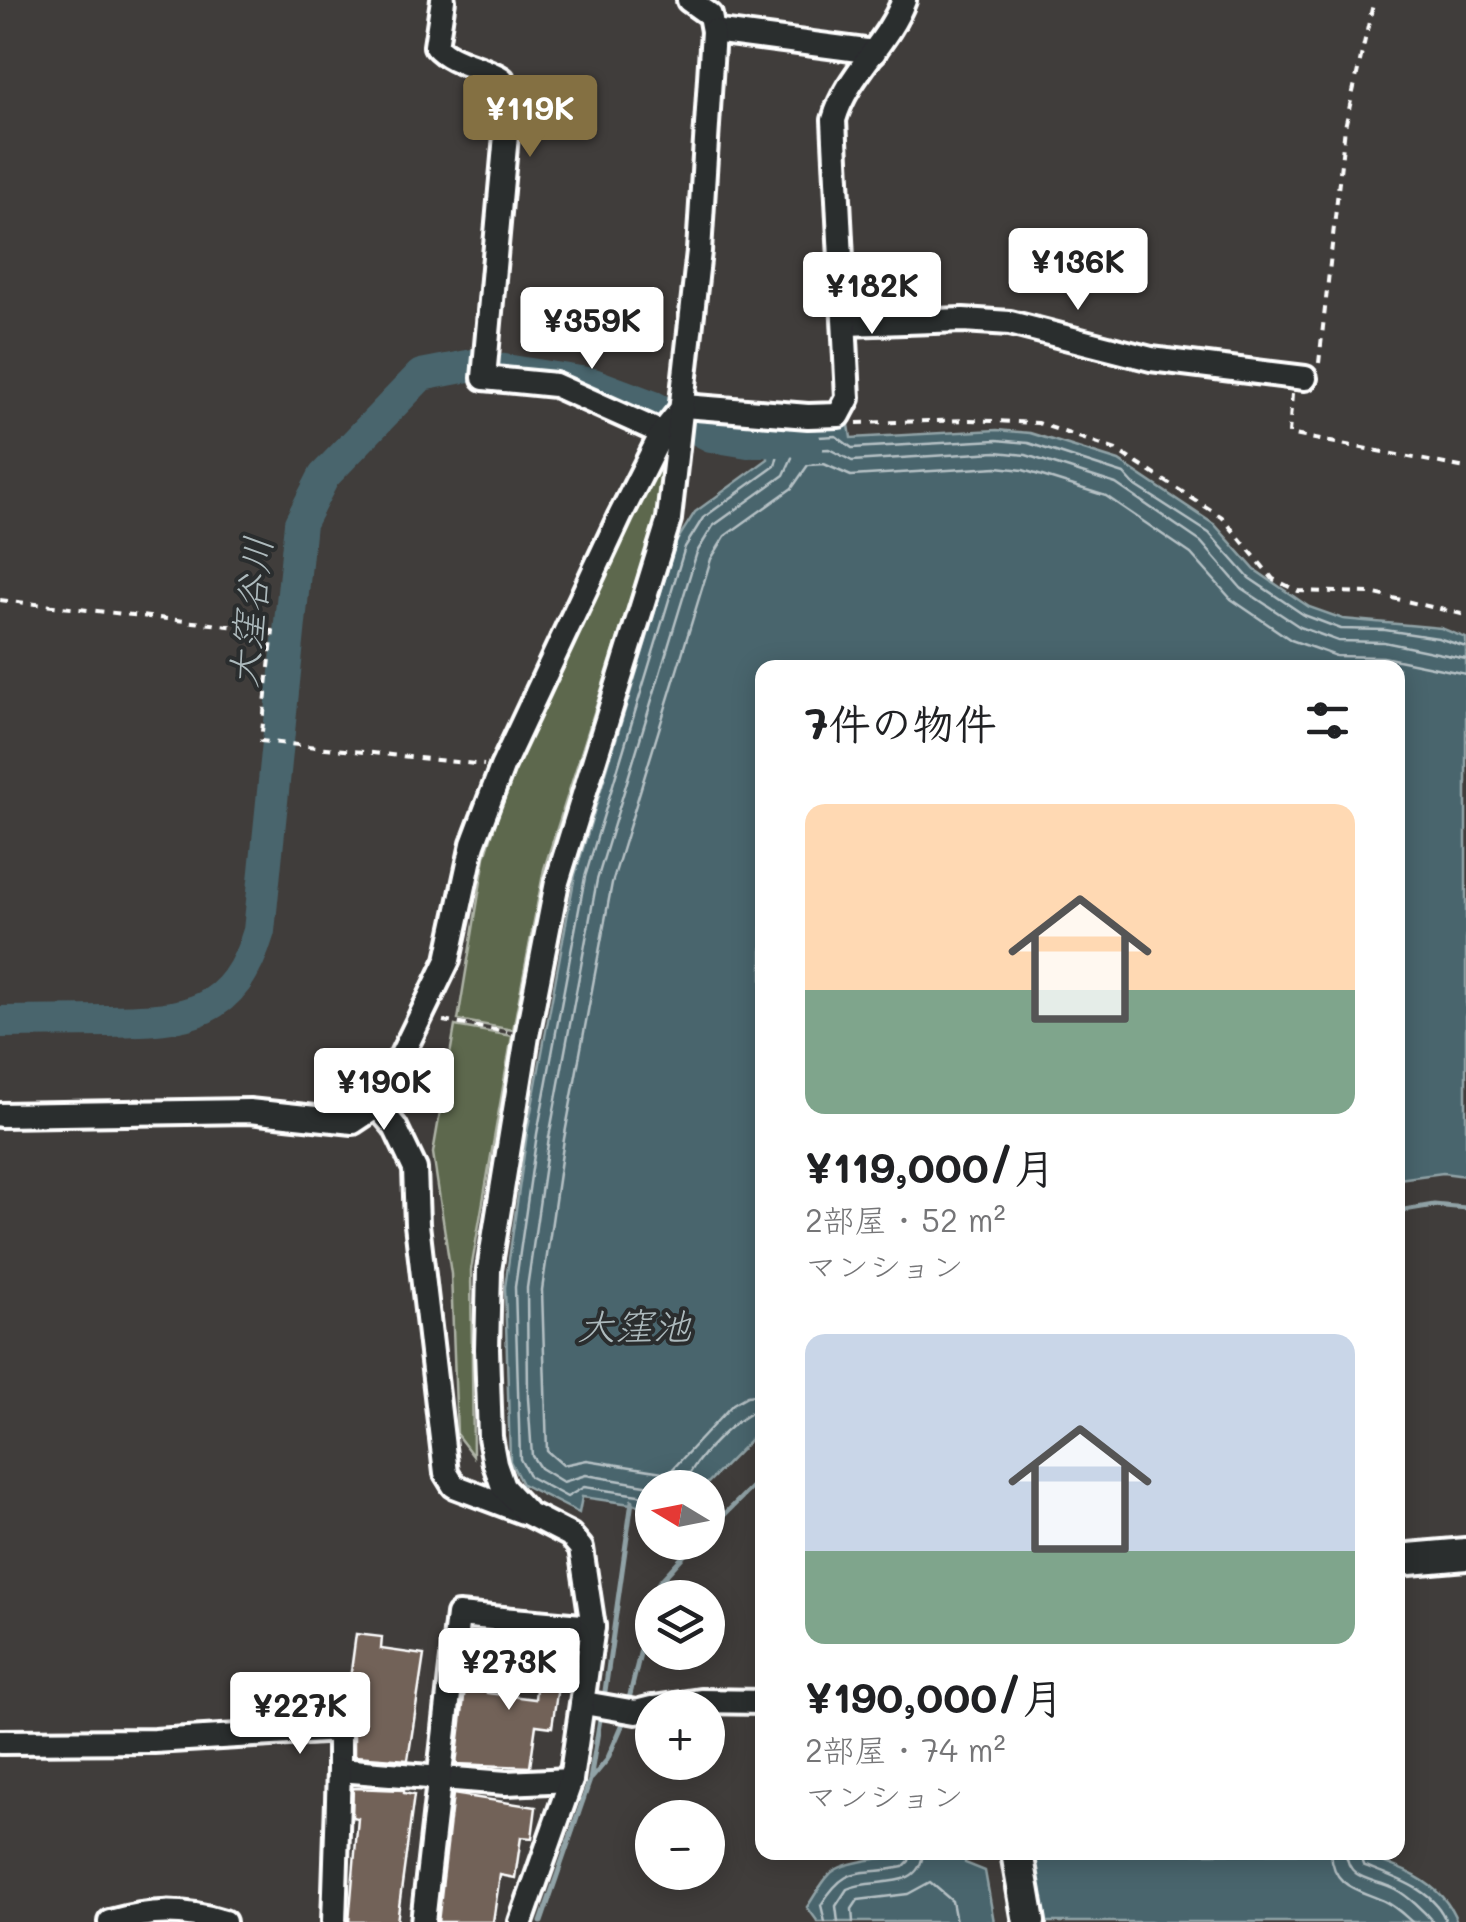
<!DOCTYPE html>
<html lang="ja">
<head>
<meta charset="utf-8">
<style>
  :root { --surface:#fff; --page:#f2f2f2; --text:#202124; --muted:#757577; --accent:#847042 }
  body { margin:0; font-family:Mali,"Klee One",sans-serif; background:var(--page); color:var(--text); height:100vh; display:flex; flex-direction:column; font-size:38px; white-space:nowrap }
  * { box-sizing:border-box; margin:0 }
  p { font-size:32px; color:var(--muted) }
  .icon { flex:none; width:55px; height:55px; fill:none; stroke:currentColor; stroke-width:2; stroke-linecap:round; stroke-linejoin:round }
  .map { position:relative; flex:1; overflow:hidden }
  .sheet { position:absolute; left:755px; top:660px; width:650px; height:1200px; display:flex; flex-direction:column; background:var(--surface); border-radius:20px; box-shadow:0 5px 25px #0003 }
  .sheet>* { flex:none }
  .needle { width:65px; rotate:280deg }
  .buttons { position:absolute; left:635px; top:1470px; display:grid; gap:20px }
  .buttons a { display:grid; place-items:center; width:90px; height:90px; border-radius:50%; background:var(--surface); box-shadow:0 5px 25px #0003; font-size:50px }
  .price { position:absolute; translate:-50% -85px; padding:0 22px; border-radius:10px; background:#fff; color:#222; font-size:32px; line-height:65px; filter:drop-shadow(0 2px 5px #0008) }
  .price::after { content:''; position:absolute; left:50%; top:60px; width:30px; height:22px; margin-left:-15px; background:inherit; clip-path:polygon(0 0,100% 0,50% 100%) }
  .price.on { background:var(--accent); color:#fff }
  ul { padding:0; list-style:none }
  li { display:grid; align-content:center; gap:20px; height:530px; padding:0 50px }
  li span { display:grid; place-items:center; height:310px; border-radius:20px; color:#555 }
  li>.icon { margin-inline-start:auto }
  span .icon { width:180px; height:180px; fill:#fffc; stroke-width:1 }
  li b { font-size:42px }
  h2 { display:flex; justify-content:space-between; align-items:center; height:120px; padding:0 50px; font-size:42px }
  .map>svg:first-child { display:block }
  .green { fill:#5d674e; stroke:#aeb3a6; stroke-width:2.5 }
  .water { fill:#48656d; stroke:#91a3a7; stroke-width:2.5 }
  .lines { fill:none; stroke-linecap:round; stroke-linejoin:round }
  .shore { stroke:#b6c1c5; stroke-width:2.5 }
  .stream { stroke:#91a3a7; stroke-width:5 }
  .river { stroke:#48656d; stroke-width:32 }
  .building { fill:#726259; stroke:#fff; stroke-width:2.5 }
  .street-casing { stroke:#fff; stroke-width:30 }
  .secondary-casing { stroke:#fff; stroke-width:38 }
  .path { stroke:#fff; stroke-width:4; stroke-dasharray:8 8; stroke-linecap:butt }
  .street { stroke:#2a2d2e; stroke-width:22 }
  .secondary { stroke:#2a2d2e; stroke-width:30 }
  .labels { text-anchor:middle; stroke-width:8; stroke-linejoin:round; paint-order:stroke }
  .water-label { font-size:38px; font-style:italic; fill:#adbabd; stroke:#2a2d2e }
</style>
</head>
<body>
<div class="map">
<svg width="1466" height="1922" viewBox="0 0 1466 1922">
  <rect width="100%" height="100%" fill="#403d3b"/>
  <filter id="ink" filterUnits="userSpaceOnUse"><feTurbulence type="fractalNoise" baseFrequency=".01" numOctaves="2"/><feDisplacementMap in="SourceGraphic" scale="20" xChannelSelector="R" yChannelSelector="G"/><feConvolveMatrix kernelMatrix="1 2 1 2 8 2 1 2 1" color-interpolation-filters="sRGB"/></filter>
  <g filter="url(#ink)">
    <g class="green">
      <path d="M667 443 664 494 544 869 513 1030 458 1020 485 857 504 796 578 625Z"/>
      <path d="M455 1026 512 1036 471 1270 473 1456 457 1435 451 1274 433 1153Z"/>
    </g>
    <g class="water">
      <path d="M849 425 851 438 997 430 1030 433 1119 461 1215 525 1255 570 1309 607 1343 619 1441 628 1466 638V1176L1443 1173 1398 1179V668H762V1428L704 1487 652 1488V1507L582 1497 579 1513 522 1484 510 1461 505 1287 527 1133 575 875 676 542 695 512 768 459 767 429Z"/>
      <path d="M923 1853H965V1863L985 1871 994 1922H818L807 1907C814 1897 821 1883 830 1874 844 1859 900 1857 923 1853Z"/>
      <path d="M1028 1853H1355C1394 1865 1443 1880 1457 1922H1043Z"/>
    </g>
    <g class="lines">
      <g class="shore">
        <path d="M762 1394 747 1396 733 1404 669 1473 587 1460 563 1465 547 1451 542 1290 564 1139 612 883 711 559 725 536 792 488 808 465 824 464 851 476 997 467 1023 470 1106 496 1191 554 1231 599 1291 640 1336 656 1383 657 1466 674"/>
        <path d="M663 1488 586 1475 563 1482 540 1468 532 1456 528 1398 527 1288 549 1137 597 880 697 552 713 526 784 475 795 451 829 449 852 461 996 452 1026 455 1116 484 1201 542 1241 588 1300 627 1338 641 1384 642 1466 659"/>
        <path d="M684 1488C686 1466 741 1411 762 1409"/>
        <path d="M652 1497 584 1487 567 1497 530 1477 520 1459 515 1287 537 1134 585 877 685 547 703 518 775 466 782 439 836 436 852 448 997 440 1028 443 1124 474 1133 484 1209 533 1249 578 1304 615 1341 629 1385 630 1438 638 1466 647"/>
        <path d="M1331 1852C1333 1889 1359 1889 1386 1902 1396 1907 1404 1915 1412 1922"/>
        <path d="M1346 1852C1348 1882 1374 1878 1395 1889 1408 1896 1424 1911 1433 1922"/>
        <path d="M1359 1852 1363 1865C1392 1877 1435 1889 1446 1922"/>
        <path d="M825 1922 821 1905C848 1862 858 1877 903 1867L909 1861 911 1852"/>
        <path d="M838 1922 836 1906 847 1889C872 1876 920 1894 923 1852"/>
        <path d="M853 1922 852 1909 858 1900 908 1894 930 1882 952 1901 956 1922"/>
      </g>
      <g class="stream">
        <path d="M1398 1211 1434 1205 1466 1208"/>
        <path d="M708 1531 762 1477"/>
        <path d="M654 1598 658 1584 696 1542"/>
        <path d="M604 1698 632 1501"/>
        <path d="M628 1703 652 1604"/>
        <path d="M592 1778 607 1760 625 1719"/>
        <path d="M541 1922 590 1780 601 1713"/>
      </g>
      <path class="river" d="M0 1022C36 1022 73 1021 109 1021 188 1020 234 1016 259 931L300 523 324 476 421 375 473 365 593 384 654 407 711 436 748 442 804 440 807 449"/>
    </g>
    <g class="building">
      <path d="M356 1634 382 1637 381 1649 424 1655 408 1760 354 1756V1729L345 1716Z"/>
      <path d="M541 1637 566 1640 565 1651 569 1652 565 1680 559 1679 552 1727 536 1725 530 1767 456 1764 468 1663 491 1667 487 1693 535 1699Z"/>
      <path d="M353 1788 404 1790V1793L414 1795 397 1922H349L358 1818 352 1817Z"/>
      <path d="M453 1794 536 1807 532 1838 521 1837 515 1878 500 1875 493 1922H438Z"/>
    </g>
    <g class="lines">
      <defs>
        <g id="street">
          <path d="M443 0 436 46C452 64 482 66 502 79L509 102 484 378 555 385 662 433"/>
          <path d="M689 0 710 15 713 31 874 52"/>
          <path d="M846 324 963 320 1010 323 1151 359 1305 378"/>
          <path d="M684 406 808 416 839 415 848 398 834 120C847 74 887 45 904 0"/>
          <path d="M377 1106 395 1127 415 1169 417 1224 446 1473 454 1486 523 1512"/>
          <path d="M0 1115 249 1111 353 1122 377 1106 448 960 473 844 502 767 620 516 662 433 678 413"/>
          <path d="M584 1703 636 1712 652 1708"/>
          <path d="M654 1708 700 1701 762 1702"/>
          <path d="M0 1742 154 1741 339 1730V1770L506 1783 571 1780"/>
          <path d="M110 1922C151 1910 182 1909 224 1922"/>
          <path d="M334 1922 339 1770"/>
          <path d="M423 1922 458 1615 593 1627"/>
          <path d="M521 1922 571 1780 593 1627 581 1548 570 1535 527 1513 503 1487 495 1464 490 1437 487 1349 489 1270 527 1036 557 882 669 519 699 251 713 31"/>
        </g>
        <g id="secondary">
          <path d="M1398 1560 1466 1554"/>
          <path d="M1017 1852 1029 1922"/>
        </g>
      </defs>
      <use href="#street" class="street-casing"/>
      <use href="#secondary" class="secondary-casing"/>
      <g class="path">
        <path d="M1319 363 1345 127 1374 0"/>
        <path d="M1292 394 1289 434 1466 468"/>
        <path d="M857 423 970 420 1038 423 1116 450 1222 517 1273 579 1298 591 1371 593 1466 615"/>
        <path d="M0 600 273 631 261 741 484 765"/>
        <path d="M443 1021 507 1032"/>
      </g>
      <use href="#street" class="street"/>
      <use href="#secondary" class="secondary"/>
    </g>
  </g>
  <g class="labels">
    <g class="water-label">
      <text transform="translate(251 612) rotate(-84)" y="13">大窪谷川</text>
      <text x="634" y="1340">大窪池</text>
    </g>
  </g>
</svg>
<div class="buttons">
<a><svg class="needle" viewBox="-14 -14 28 28"><path d="M0-13l5 13h-10z" fill="#e53935"/><path d="M0 13l5-13h-10z" fill="#757577"/></svg></a>
<a><svg class="icon" aria-label="layers" viewBox="0 0 24 24"><path d="M12 4l9 5-9 5-9-5zM3 14l9 5 9-5"/></svg></a>
<a>+</a>
<a>−</a>
</div>
<b class="price on" style="left:530px;top:160px">¥119K</b>
<b class="price" style="left:1078px;top:313px">¥136K</b>
<b class="price" style="left:872px;top:337px">¥182K</b>
<b class="price" style="left:592px;top:372px">¥359K</b>
<b class="price" style="left:384px;top:1133px">¥190K</b>
<b class="price" style="left:509px;top:1713px">¥273K</b>
<b class="price" style="left:300px;top:1757px">¥227K</b>
<section class="sheet">
<h2>7件の物件<svg class="icon" aria-label="filters" viewBox="0 0 24 24"><path d="M4 7h16M4 17h16"/><circle cx="9" cy="7" r="2"/><circle cx="15" cy="17" r="2"/></svg></h2>
<ul>
<li><span style="background:linear-gradient(#ffd9b3 60%,#7fa58c 0)"><svg class="icon" aria-label="home" viewBox="0 0 24 24"><path d="M3 11l9-7 9 7M6 9v11h12V9"/></svg></span><div><b>¥119,000/月</b><p>2部屋 · 52 m²</p><p>マンション</p></div></li>
<li><span style="background:linear-gradient(#c9d6e8 70%,#7fa58c 0)"><svg class="icon" aria-label="home" viewBox="0 0 24 24"><path d="M3 11l9-7 9 7M6 9v11h12V9"/></svg></span><div><b>¥190,000/月</b><p>2部屋 · 74 m²</p><p>マンション</p></div></li>
</ul>
</section>
</div>
</body>
</html>
